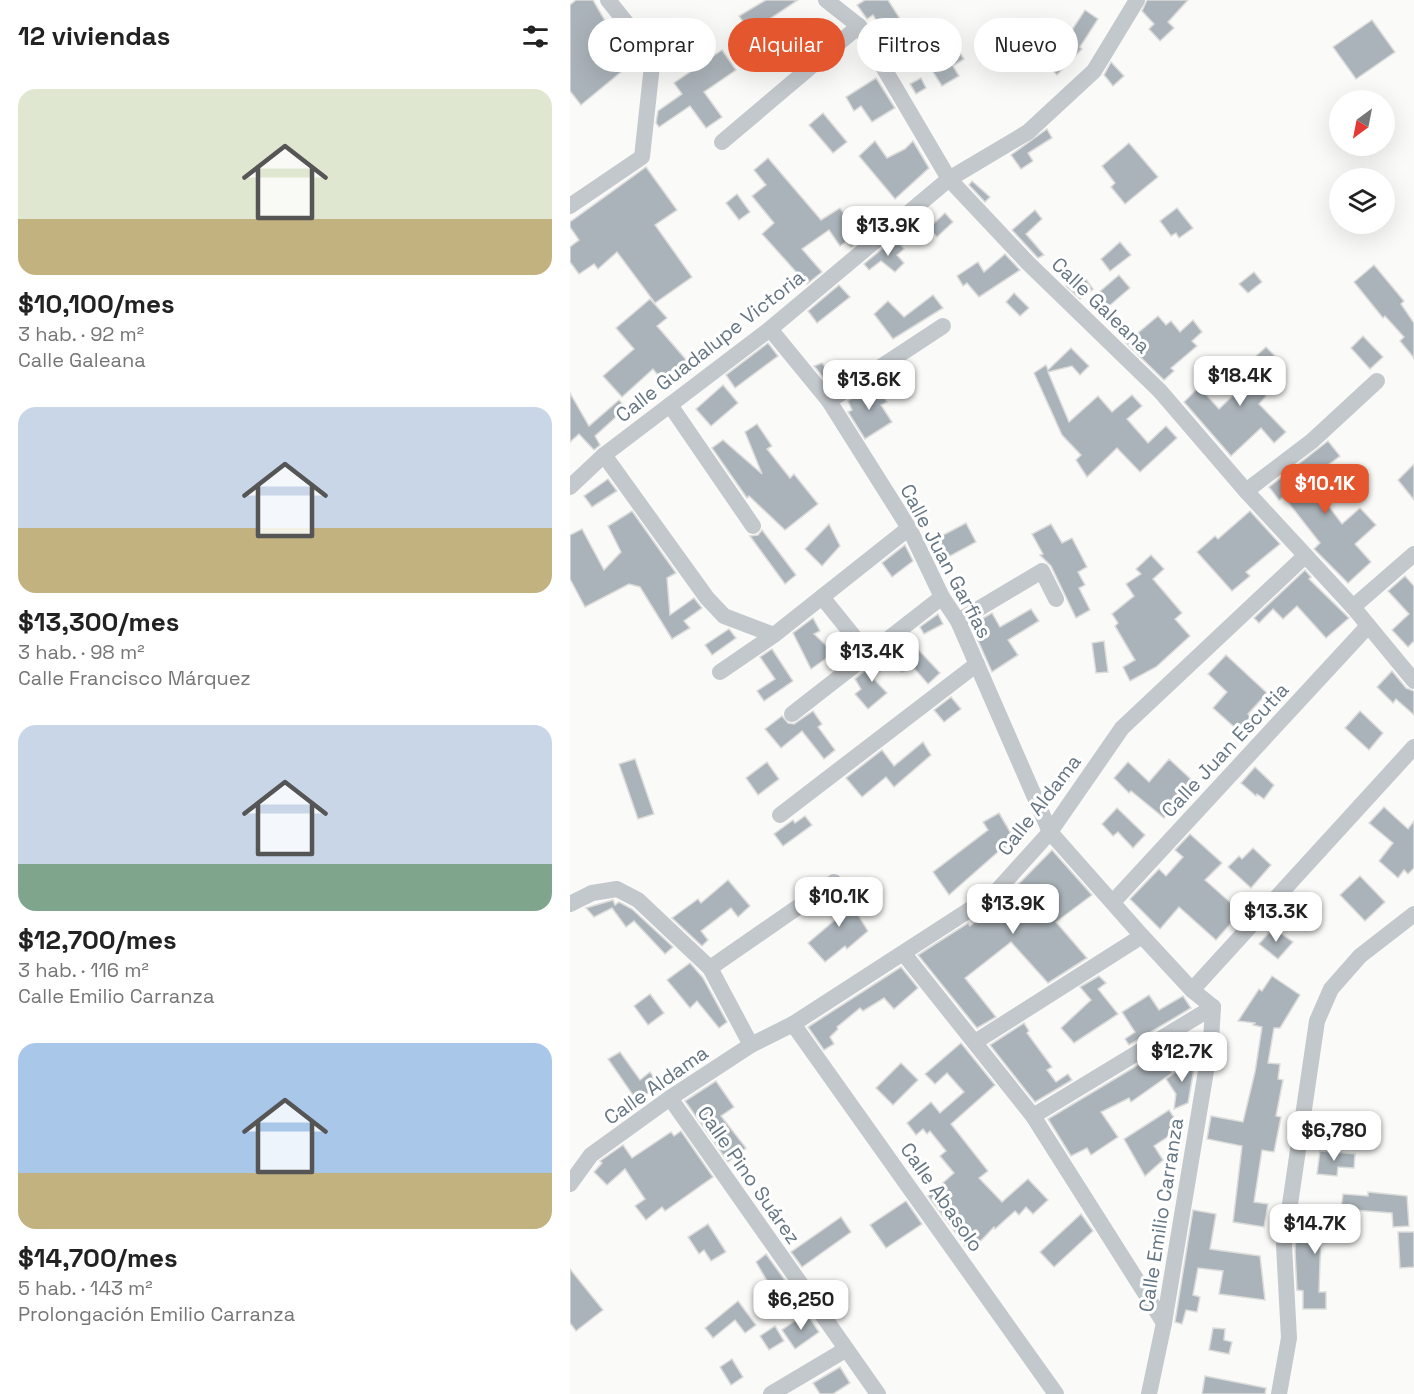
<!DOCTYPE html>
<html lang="es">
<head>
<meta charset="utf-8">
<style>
  :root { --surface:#fff; --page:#f6f6f6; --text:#222; --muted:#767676; --accent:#e4572e }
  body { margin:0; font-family:"Space Grotesk",sans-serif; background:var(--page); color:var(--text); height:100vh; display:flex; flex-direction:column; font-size:22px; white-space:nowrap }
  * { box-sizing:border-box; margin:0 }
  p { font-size:20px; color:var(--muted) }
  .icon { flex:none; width:33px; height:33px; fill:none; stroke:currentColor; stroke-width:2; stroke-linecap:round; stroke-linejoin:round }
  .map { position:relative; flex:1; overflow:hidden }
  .side { display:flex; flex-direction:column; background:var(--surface); width:570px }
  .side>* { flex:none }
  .hud { position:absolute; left:18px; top:18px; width:570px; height:54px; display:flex; gap:12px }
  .needle { width:39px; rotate:212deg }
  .fabs { position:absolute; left:759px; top:90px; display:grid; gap:12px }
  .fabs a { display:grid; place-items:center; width:66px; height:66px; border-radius:50%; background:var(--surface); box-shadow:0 6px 24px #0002; font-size:30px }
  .price { position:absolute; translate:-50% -51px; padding:0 14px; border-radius:12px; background:#fff; color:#222; font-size:20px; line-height:39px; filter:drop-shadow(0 2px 3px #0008) }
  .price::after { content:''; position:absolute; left:50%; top:36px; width:18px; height:14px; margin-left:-9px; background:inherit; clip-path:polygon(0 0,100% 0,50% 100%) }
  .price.selected { background:var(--accent); color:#fff }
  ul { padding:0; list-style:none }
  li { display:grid; align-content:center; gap:12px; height:318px; padding:0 18px }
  li span { display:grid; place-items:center; height:186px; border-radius:18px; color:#555 }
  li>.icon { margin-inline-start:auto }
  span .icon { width:108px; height:108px; fill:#fffc; stroke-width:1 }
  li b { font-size:26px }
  h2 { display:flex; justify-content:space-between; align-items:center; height:72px; padding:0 18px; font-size:26px }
  .pill { padding:0 21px; border-radius:27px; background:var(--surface); box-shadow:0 6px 24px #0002; font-size:21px; line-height:54px }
  .pill.selected { background:var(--accent); color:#fff }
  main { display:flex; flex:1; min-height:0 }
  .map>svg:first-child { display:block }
  .building { fill:#aab3b9; stroke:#dcdcda; stroke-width:1.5 }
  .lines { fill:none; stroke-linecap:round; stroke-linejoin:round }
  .minor { stroke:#c3c8cc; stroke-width:16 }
  .labels { text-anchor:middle; stroke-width:6; stroke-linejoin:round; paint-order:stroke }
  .street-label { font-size:20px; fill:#657683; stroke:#fff }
</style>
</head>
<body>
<main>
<section class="side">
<h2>12 viviendas<svg class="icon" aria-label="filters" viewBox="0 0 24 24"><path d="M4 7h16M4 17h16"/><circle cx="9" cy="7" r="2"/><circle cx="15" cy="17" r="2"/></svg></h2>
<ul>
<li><span style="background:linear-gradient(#dfe7d0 70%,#c2b280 0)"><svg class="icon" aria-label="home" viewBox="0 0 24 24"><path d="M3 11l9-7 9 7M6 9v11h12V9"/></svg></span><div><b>$10,100/mes</b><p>3 hab. · 92 m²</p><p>Calle Galeana</p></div></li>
<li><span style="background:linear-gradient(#c9d6e8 65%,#c2b280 0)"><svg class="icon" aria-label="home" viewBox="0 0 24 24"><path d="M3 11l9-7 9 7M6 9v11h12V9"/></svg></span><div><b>$13,300/mes</b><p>3 hab. · 98 m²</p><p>Calle Francisco Márquez</p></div></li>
<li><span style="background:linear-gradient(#c9d6e8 75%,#7fa58c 0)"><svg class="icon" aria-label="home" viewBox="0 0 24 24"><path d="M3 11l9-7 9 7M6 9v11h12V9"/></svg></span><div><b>$12,700/mes</b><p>3 hab. · 116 m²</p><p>Calle Emilio Carranza</p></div></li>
<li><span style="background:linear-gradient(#a9c7e8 70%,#c2b280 0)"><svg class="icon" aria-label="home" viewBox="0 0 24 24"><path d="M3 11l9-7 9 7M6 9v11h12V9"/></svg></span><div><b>$14,700/mes</b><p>5 hab. · 143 m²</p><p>Prolongación Emilio Carranza</p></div></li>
</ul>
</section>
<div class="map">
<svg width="844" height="1394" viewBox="0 0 844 1394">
  <rect width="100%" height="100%" fill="#fafaf8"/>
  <g class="building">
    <path d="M6 0H23L34 19 56 39 69 57 11 105 0 91V5Z"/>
    <path d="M196 0H228L180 32 169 16Z"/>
    <path d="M295 0H318L334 25 316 36 303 15 297 19 287 5Z"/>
    <path d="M577 0H618L598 22 604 28 590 41 579 29 584 24 572 11Z"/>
    <path d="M515 10 528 19 510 47 512 49 487 75 474 62 484 51 475 43 480 37 472 30 481 20 498 36Z"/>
    <path d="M802 20 825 52 786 79 763 47Z"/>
    <path d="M352 28 363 46 380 38 394 59 383 66 389 76 372 86 339 35Z"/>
    <path d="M152 50 166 70 134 92 152 117 136 128 120 106 89 127 86 123 88 111 112 94 104 83Z"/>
    <path d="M541 62 554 76 543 86 534 75Z"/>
    <path d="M306 78 325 108 302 122 291 106 284 111 276 97Z"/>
    <path d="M351 78 356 88 346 94 340 84Z"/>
    <path d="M253 113 277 142 263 153 239 125Z"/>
    <path d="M477 129 482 138 458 153 463 161 451 169 441 155Z"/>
    <path d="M305 141 317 158 335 149 343 141 359 168 325 199 289 156Z"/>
    <path d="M559 143 588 177 555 204 541 187 545 183 532 166Z"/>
    <path d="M198 158 251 220 270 208 292 238 281 247 276 242 270 246 259 230 232 249 252 272 237 284 192 234 204 223 182 196 196 185 184 170Z"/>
    <path d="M76 167 107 210 85 225 122 277 85 303 47 252 28 269 24 264 9 274 0 262V247L9 240 0 227V222Z"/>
    <path d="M402 181 420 197 415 202 399 185Z"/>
    <path d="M167 194 180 212 169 220 156 203Z"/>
    <path d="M607 208 623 228 609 238 606 233 601 236 590 221Z"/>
    <path d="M465 210 472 219 456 234 474 255 468 258 442 230Z"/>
    <path d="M375 213 383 222 367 237 359 228Z"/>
    <path d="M325 238 334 249 327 255 334 263 325 272 311 261 299 270 294 264Z"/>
    <path d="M550 242 561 255 540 271 531 259Z"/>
    <path d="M435 254 450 270 409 297 397 283 393 286 387 276 408 262 414 272Z"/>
    <path d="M804 265 834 301 831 304 844 323V358L830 341 834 337 815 316 813 318 784 282Z"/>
    <path d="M684 272 692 282 678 293 669 284Z"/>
    <path d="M512 274 523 289 510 299 496 286Z"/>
    <path d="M549 275 560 288 532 312 521 299Z"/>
    <path d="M269 285 280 297 247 323 238 311Z"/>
    <path d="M444 293 459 308 450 316 436 302Z"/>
    <path d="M363 295 373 308 323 339 304 314 318 301 334 317Z"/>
    <path d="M80 299 97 318 87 326 118 362 101 377 98 373 91 379 83 369 52 397 33 376 64 349 46 328Z"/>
    <path d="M588 316 596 325 601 321 610 332 623 320 632 332 622 341 627 346 601 368 604 371 594 380 556 343Z"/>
    <path d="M793 336 813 357 800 369 781 348Z"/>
    <path d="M198 343 208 356 165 388 156 375Z"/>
    <path d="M696 347 708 359 700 367 707 373 691 389 696 396 689 404 716 432 704 443 691 428 661 456 614 402 629 387 649 409 671 388 662 378Z"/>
    <path d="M501 348 519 366 510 375 502 366 478 372 499 422 528 396 542 412 562 395 572 406 557 419 578 443 596 426 607 438 570 472 547 448 517 477 506 460 511 455 492 435 464 373 476 365 478 370Z"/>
    <path d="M252 363 264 378 258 383 244 366Z"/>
    <path d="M305 383 317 402 311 405 322 422 295 439 278 412 282 410 278 401Z"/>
    <path d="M153 385 168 403 141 426 126 409Z"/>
    <path d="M0 393 19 426 49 400 56 408 25 436 30 445 24 450 9 434 0 442Z"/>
    <path d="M187 424 202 446 197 449 220 478 224 474 248 504 215 530 179 496 177 498 142 448 153 440 192 474 175 432Z"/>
    <path d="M758 441 770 456 742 477 761 501 757 504 772 524 790 508 806 525 785 544 801 562 778 583 744 549 750 543 714 497 709 500 699 487Z"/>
    <path d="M844 464V500L828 480Z"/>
    <path d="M38 479 47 491 22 507 14 496Z"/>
    <path d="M62 511 106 573 97 578 100 615 124 598 132 608 114 621 120 628 102 639 70 587 59 584 15 607 0 579V535L12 529 34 570 51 552 38 526Z"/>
    <path d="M680 511 710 544 676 572 680 576 662 591 627 552 645 536 648 539Z"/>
    <path d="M396 523 406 542 367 563 358 543Z"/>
    <path d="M259 524 270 546 252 566 235 549Z"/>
    <path d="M481 524 492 543 502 538 517 567 508 572 515 585 509 588 520 610 506 618 481 566 470 555 473 554 462 534Z"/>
    <path d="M192 530 226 575 215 584 180 536 188 535Z"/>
    <path d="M335 545 343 561 322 577 312 563Z"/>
    <path d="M581 555 594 569 583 579 612 613 605 619 620 636 586 667 560 681 553 667 565 660 545 626 548 623 542 614 564 596 556 584 571 574 566 569Z"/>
    <path d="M735 570 741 577 739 579 779 618 756 638 727 606 713 619 703 609 689 623 684 618Z"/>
    <path d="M835 576 844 586V641L838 647 822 630 839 614 818 591Z"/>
    <path d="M461 609 469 621 438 640 448 655 422 672 401 625 422 613 430 627Z"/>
    <path d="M368 614 373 624 354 634 350 627Z"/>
    <path d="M243 618 250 631 244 634 264 653 241 669 223 633Z"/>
    <path d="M159 629 166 638 142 655 135 645Z"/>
    <path d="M534 641 538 672 526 673 522 643Z"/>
    <path d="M343 644 370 673 358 684 343 667 332 672 323 662Z"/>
    <path d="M202 649 223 681 194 701 187 691 205 679 190 657Z"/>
    <path d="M317 653 323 662 302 677 317 693 298 709 285 694 291 689 285 679Z"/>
    <path d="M656 655 697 693 678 714 684 720 672 734 643 708 657 692 638 674Z"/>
    <path d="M822 671 836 688 844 691V715L826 699 823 703 807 687Z"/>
    <path d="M381 697 391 709 374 722 364 710Z"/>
    <path d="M243 711 252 724 248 727 265 750 254 759 232 731 211 748 195 729 212 716 218 723 224 724Z"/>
    <path d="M790 711 813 733 799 750 775 728Z"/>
    <path d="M353 742 361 755 324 787 316 777 292 797 276 778 312 750 324 766Z"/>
    <path d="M65 759 84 814 68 819 49 764Z"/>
    <path d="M599 759 625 783 594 818 561 791 559 793 544 778 558 762 579 782Z"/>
    <path d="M197 762 209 779 188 795 176 778Z"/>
    <path d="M685 767 704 785 694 799 687 794 686 796 671 783Z"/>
    <path d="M814 807 838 829 844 821V868L838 874 834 870 828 878 809 861 823 843 799 823Z"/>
    <path d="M547 808 575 835 563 848 548 832 543 836 532 824Z"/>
    <path d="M429 813 446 842 429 851 379 895 363 872 418 830 413 822Z"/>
    <path d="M235 816 242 825 213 846 204 834 223 820 225 823Z"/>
    <path d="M620 834 652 863 635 880 671 912 646 940 609 907 590 929 560 899 589 869 596 876 613 857 605 850Z"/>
    <path d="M683 848 701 865 681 888 658 867 669 856 672 859Z"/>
    <path d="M482 850 522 895 486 922 517 958 478 983 441 942 395 978 426 1017 407 1028 348 955 398 923 400 926 430 903Z"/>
    <path d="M790 876 815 902 795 921 770 895Z"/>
    <path d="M158 880 180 906 168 917 161 908 131 931 138 940 132 946 102 918 128 899 131 903Z"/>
    <path d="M272 889 298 931 277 949 275 946 255 962 238 943 266 919 254 902Z"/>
    <path d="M43 900 45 905 49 902 62 909 103 947 95 954 64 921 56 927 42 908 24 917 16 908Z"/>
    <path d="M703 928 723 942 708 959 689 944Z"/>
    <path d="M120 963 133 978 157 1022 149 1028 127 1001 120 1008 97 980Z"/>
    <path d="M331 967 348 988 324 1009 314 998 293 1011 290 1008 267 1027 268 1029 260 1037 264 1044 254 1050 238 1027Z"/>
    <path d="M529 976 536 983 528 989 548 1014 504 1043 491 1028 521 1000 510 987Z"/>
    <path d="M702 976 730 995 710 1028H704L698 1063 710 1064 708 1079 713 1080 706 1116 711 1117 704 1152 692 1150 684 1202 698 1204 694 1227 663 1222 672 1146 637 1139 641 1116 673 1122 685 1072 692 1027 683 1025 685 1023 668 1021 689 989 692 991Z"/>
    <path d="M80 994 94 1013 78 1025 64 1006Z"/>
    <path d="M579 995 589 1010 613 996 621 1008 559 1045 555 1039 565 1032 552 1012Z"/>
    <path d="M454 1023 459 1031 457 1033 482 1067 477 1070 486 1082 498 1074 502 1080 465 1102 420 1045Z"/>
    <path d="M391 1043 425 1085 381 1124 418 1171 409 1178 432 1202 458 1179 478 1200 463 1214 456 1207 449 1215 445 1211 425 1229 424 1227 400 1252 358 1196 384 1173 370 1156 376 1151 360 1131 357 1134 353 1129 346 1135 337 1123 361 1102 370 1113 394 1092 377 1073 365 1084 355 1074Z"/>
    <path d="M50 1052 70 1080 80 1072 89 1085 67 1101 38 1059Z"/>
    <path d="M588 1053 602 1073 561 1102 559 1098 531 1112 548 1137 521 1155 517 1148 501 1156 478 1119Z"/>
    <path d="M626 1057 618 1103 604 1109 606 1094 596 1079Z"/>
    <path d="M331 1063 348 1080 323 1105 306 1088Z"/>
    <path d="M146 1081 164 1107 151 1116 176 1148 158 1162 115 1101Z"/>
    <path d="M599 1110 611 1128 584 1146 593 1160 575 1176 554 1139Z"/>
    <path d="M111 1131 143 1177 95 1211 92 1207 76 1220 65 1206 75 1199 55 1169 37 1185 24 1172 32 1163 30 1161 53 1145 62 1158 101 1132 104 1136Z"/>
    <path d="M750 1151 785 1154 784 1168 768 1167 767 1176 747 1174Z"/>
    <path d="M798 1192 837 1196 839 1226 823 1227 822 1213 771 1209 773 1194 798 1196Z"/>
    <path d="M336 1201 352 1224 316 1248 300 1225Z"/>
    <path d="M623 1210 646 1214 640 1249 690 1256 695 1300 649 1294 653 1271 628 1268 623 1295 630 1297 627 1312 616 1310 612 1324 605 1322Z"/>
    <path d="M776 1211 777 1233 751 1232 749 1292H756V1309H733V1291L727 1290 725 1251 727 1228H738L737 1212Z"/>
    <path d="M511 1214 523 1231 484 1267 470 1252Z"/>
    <path d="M271 1217 281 1232 232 1267 221 1252Z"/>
    <path d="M138 1224 156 1252 141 1261 134 1250 129 1254 118 1237Z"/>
    <path d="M828 1232H844V1267L830 1268Z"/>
    <path d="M196 1254 217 1283 203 1291 186 1262Z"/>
    <path d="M0 1269 33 1310 6 1331 0 1323Z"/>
    <path d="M168 1301 186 1325 175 1333 165 1320 143 1338 135 1328Z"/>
    <path d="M236 1313 249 1332 225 1349 212 1330Z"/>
    <path d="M205 1326 214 1341 199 1350 190 1336Z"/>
    <path d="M643 1328 655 1329 654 1340 662 1342 659 1354 639 1350Z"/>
    <path d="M162 1359 173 1377 161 1385 150 1367Z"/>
    <path d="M270 1367 280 1383 263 1394H250L243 1383Z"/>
    <path d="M635 1376 696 1388 695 1394H632Z"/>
  </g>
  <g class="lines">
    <g class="minor">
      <path d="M256 0 289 26 379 179 458 263 590 391 676 491 783 607 844 681"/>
      <path d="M152 142 289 26"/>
      <path d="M0 206 72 157 83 56 38 0"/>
      <path d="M200 329 259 401 339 528 372 597 388 621 480 832 572 936 622 990 643 1007"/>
      <path d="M259 401 373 326"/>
      <path d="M100 405 183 526"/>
      <path d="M34 455 137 598 154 616 204 635"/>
      <path d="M0 487 34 455 200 329 379 179 458 132 524 71 567 0"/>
      <path d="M676 491 742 441 807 381"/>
      <path d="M252 597 298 654"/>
      <path d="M783 607 844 554"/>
      <path d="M388 621 472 571 486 599"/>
      <path d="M150 672 204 635 339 528"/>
      <path d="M222 714 372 597"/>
      <path d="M210 815 407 664"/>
      <path d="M543 902 798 626"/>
      <path d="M0 904 22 893 47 889 68 900 140 968 181 1045"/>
      <path d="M334 954 463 1116 594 1323"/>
      <path d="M140 968 264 882"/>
      <path d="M622 990 844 747"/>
      <path d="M223 1024 486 1394"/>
      <path d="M405 1042 572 936"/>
      <path d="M100 1098 308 1394"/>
      <path d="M463 1116 643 1007"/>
      <path d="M0 1184 21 1155 100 1098 181 1045 223 1024 424 894 480 832 552 728 735 556"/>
      <path d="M201 1394 275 1350"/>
      <path d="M579 1394 594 1323 641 1041 643 1007"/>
      <path d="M709 1394 719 1338 714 1245 747 1021 761 989 790 956 844 914"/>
    </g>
  </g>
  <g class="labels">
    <g class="street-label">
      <text transform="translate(531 305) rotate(44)" y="7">Calle Galeana</text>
      <text transform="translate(140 346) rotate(-38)" y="7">Calle Guadalupe Victoria</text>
      <text transform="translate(376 561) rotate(62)" y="7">Calle Juan Garfias</text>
      <text transform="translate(655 750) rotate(-47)" y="7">Calle Juan Escutia</text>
      <text transform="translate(469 805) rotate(-52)" y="7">Calle Aldama</text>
      <text transform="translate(86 1085) rotate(-35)" y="7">Calle Aldama</text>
      <text transform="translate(179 1175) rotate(55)" y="7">Calle Pino Suárez</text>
      <text transform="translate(372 1197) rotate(55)" y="7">Calle Abasolo</text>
      <text transform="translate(591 1215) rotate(-81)" y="7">Calle Emilio Carranza</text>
    </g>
  </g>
</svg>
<div class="fabs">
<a><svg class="needle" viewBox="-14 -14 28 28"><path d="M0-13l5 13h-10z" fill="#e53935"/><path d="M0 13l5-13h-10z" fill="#767676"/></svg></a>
<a><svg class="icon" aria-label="layers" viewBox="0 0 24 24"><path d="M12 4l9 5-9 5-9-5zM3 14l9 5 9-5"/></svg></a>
</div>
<b class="price" style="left:318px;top:257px">$13.9K</b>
<b class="price" style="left:670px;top:407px">$18.4K</b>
<b class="price" style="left:299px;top:411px">$13.6K</b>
<b class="price selected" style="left:755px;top:515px">$10.1K</b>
<b class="price" style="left:302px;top:683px">$13.4K</b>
<b class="price" style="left:269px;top:928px">$10.1K</b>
<b class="price" style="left:443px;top:935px">$13.9K</b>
<b class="price" style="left:706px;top:943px">$13.3K</b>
<b class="price" style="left:612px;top:1083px">$12.7K</b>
<b class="price" style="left:764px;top:1162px">$6,780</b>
<b class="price" style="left:745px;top:1255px">$14.7K</b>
<b class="price" style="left:231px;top:1331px">$6,250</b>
<div class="hud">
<a class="pill">Comprar</a>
<a class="pill selected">Alquilar</a>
<a class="pill">Filtros</a>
<a class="pill">Nuevo</a>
</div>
</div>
</main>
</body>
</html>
